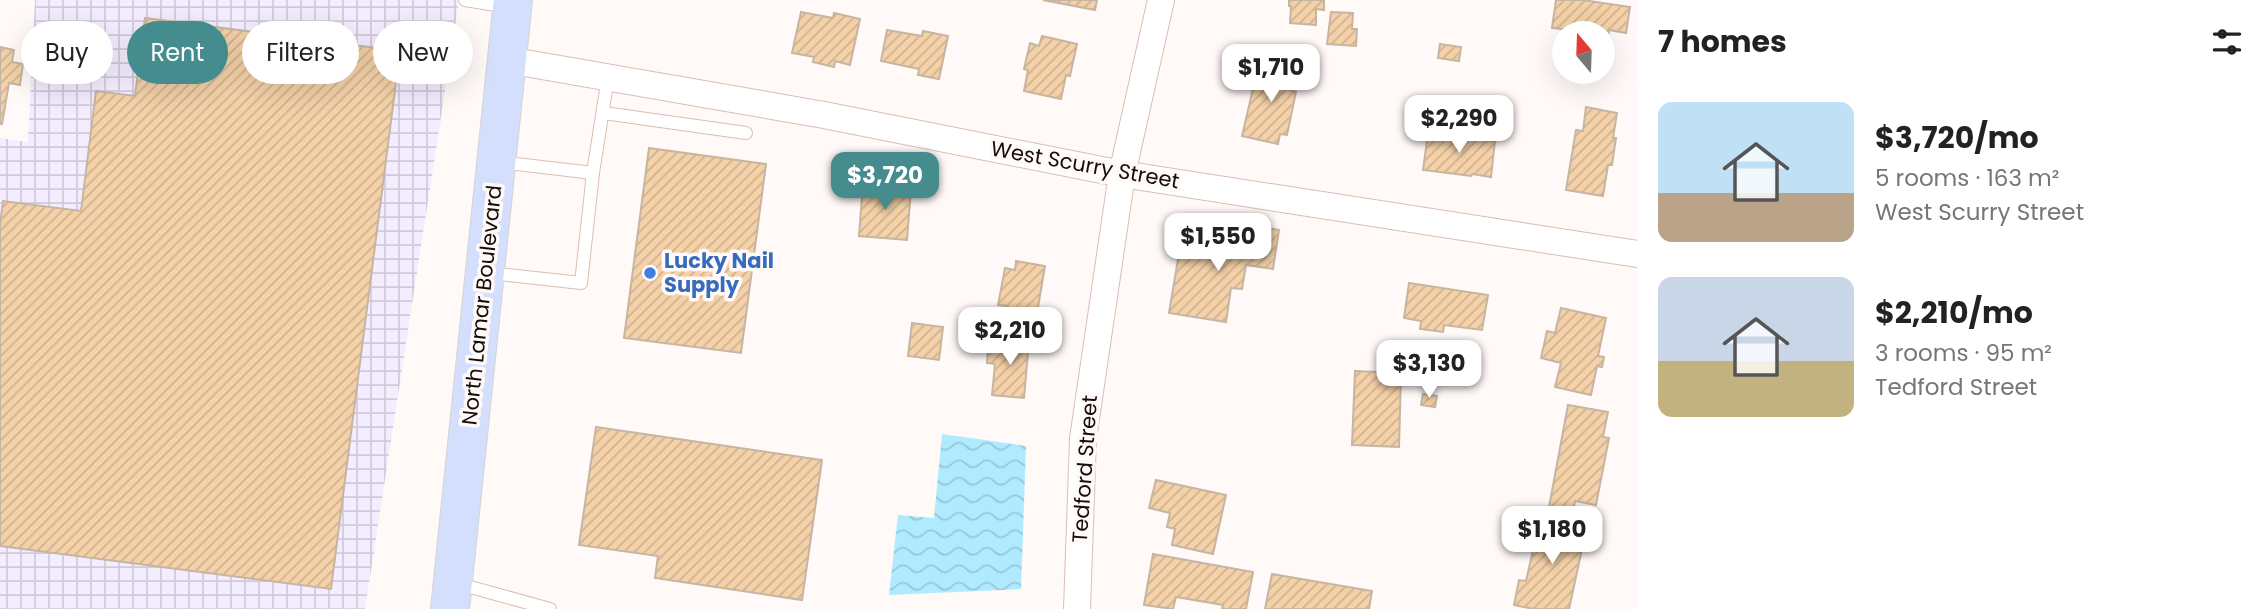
<!DOCTYPE html>
<html lang="en">
<head>
<meta charset="utf-8">
<style>
  :root { --surface:#fff; --page:#f6f6f6; --text:#222; --muted:#767676; --accent:#448c8e }
  body { margin:0; font-family:Poppins,sans-serif; background:var(--page); color:var(--text); height:100vh; display:flex; flex-direction:column; font-size:26px; white-space:nowrap }
  * { box-sizing:border-box; margin:0 }
  p { font-size:23px; color:var(--muted) }
  .icon { flex:none; width:38px; height:38px; fill:none; stroke:currentColor; stroke-width:2; stroke-linecap:round; stroke-linejoin:round }
  .map { position:relative; flex:1; overflow:hidden }
  .details { display:flex; flex-direction:column; background:var(--surface); width:630px }
  .details>* { flex:none }
  .hud { position:absolute; left:21px; top:21px; width:665px; height:63px; display:flex; gap:14px }
  .needle { width:46px; rotate:341deg }
  .tools { position:absolute; left:1552px; top:21px; display:grid; gap:14px }
  .tools a { display:grid; place-items:center; width:63px; height:63px; border-radius:50%; background:var(--surface); box-shadow:0 7px 28px #0002; font-size:35px }
  .price { position:absolute; translate:-50% -60px; padding:0 16px; border-radius:14px; background:#fff; color:#222; font-size:23px; line-height:46px; filter:drop-shadow(0 2px 4px #0008) }
  .price::after { content:''; position:absolute; left:50%; top:42px; width:21px; height:16px; margin-left:-10px; background:inherit; clip-path:polygon(0 0,100% 0,50% 100%) }
  .price.selected { background:var(--accent); color:#fff }
  ul { padding:0; list-style:none }
  li { display:flex; align-items:center; gap:21px; height:175px; padding:0 21px }
  li span { display:grid; place-items:center; flex:none; width:196px; height:140px; border-radius:14px; color:#555 }
  li>.icon { margin-inline-start:auto }
  span .icon { width:84px; height:84px; fill:#fffc; stroke-width:1 }
  li b { font-size:30px }
  h2 { display:flex; justify-content:space-between; align-items:center; height:84px; padding:0 21px; font-size:30px }
  .tag { padding:0 24px; border-radius:32px; background:var(--surface); box-shadow:0 7px 28px #0002; font-size:24px; line-height:63px }
  .tag.selected { background:var(--accent); color:#fff }
  main { display:flex; flex:1; min-height:0 }
  .map>svg:first-child { display:block }
  .industrial { fill:url(#industrial-grid) }
  .water { fill:url(#water-waves) }
  .building { fill:url(#building-hatch); stroke:#c6b5a2; stroke-width:2 }
  .lines { fill:none; stroke-linecap:round; stroke-linejoin:round }
  .lane-casing { stroke:#d9beb5; stroke-width:14 }
  .street-casing { stroke:#d9beb5; stroke-width:28 }
  .primary-casing { stroke:#d5d3d3; stroke-width:40 }
  .lane { stroke:#fff; stroke-width:12 }
  .street { stroke:#fff; stroke-width:26 }
  .primary { stroke:#d3dffd; stroke-width:38 }
  .shop-dot { fill:#3f7fe0; stroke:#fff9f7; stroke-width:2.5 }
  .labels { text-anchor:middle; stroke-width:7; stroke-linejoin:round; paint-order:stroke }
  .street-label { font-size:21px; fill:#150c09; stroke:#fff9f7 }
  .shop-label { font-size:21px; font-weight:bold; fill:#366cbe; stroke:#fff9f7; text-anchor:start }
</style>
</head>
<body>
<main>
<div class="map">
<svg width="1637" height="609" viewBox="0 0 1637 609">
  <defs>
    <pattern id="industrial-grid" width="8" height="8" patternUnits="userSpaceOnUse" patternTransform="scale(1.75)"><rect width="8" height="8" fill="#f4edff"/><path d="M0 4h8M4 0v8" fill="none" stroke="#d0cad9"/></pattern>
    <pattern id="water-waves" width="16" height="10" patternUnits="userSpaceOnUse" patternTransform="scale(1.75)"><rect width="16" height="10" fill="#afeaff"/><path d="M0 5q4-4 8 0t8 0" fill="none" stroke="#96c8d9"/></pattern>
    <pattern id="building-hatch" width="6" height="6" patternUnits="userSpaceOnUse" patternTransform="scale(1.75)"><rect width="6" height="6" fill="#f4d1a8"/><path d="M-1 1l2-2M0 6l6-6M5 7l2-2" fill="none" stroke="#d0b28f"/></pattern>
  </defs>
  <rect width="100%" height="100%" fill="#fff9f7"/>
  <path class="industrial" d="M35 0H459L365 609H0V138L28 142Z"/>
  <path class="water" d="M942 434 1026 446 1021 589 889 595 898 515 934 518Z"/>
  <g class="building">
    <path d="M1043 0H1097L1095 10Z"/>
    <path d="M1289 0H1324V10L1316 9V25L1290 23 1291 6H1289Z"/>
    <path d="M1556 0H1583L1630 7 1626 33 1609 30 1608 38 1611 39 1603 64V33H1568V30L1552 28Z"/>
    <path d="M801 12 833 18 834 13 860 19 850 65 835 61 834 67 813 62 814 57 792 53Z"/>
    <path d="M1331 12 1353 13 1352 29H1357L1356 46 1327 44Z"/>
    <path d="M145 18 400 51 331 589 0 546V225L3 201 81 211 96 91 135 96Z"/>
    <path d="M887 30 922 36 923 31 948 36 939 79 918 75 919 69 881 61Z"/>
    <path d="M1042 36 1077 44 1070 76 1066 75 1061 99 1024 91 1028 70 1024 69 1030 43 1039 46Z"/>
    <path d="M1558 42 1564 43V60L1556 59Z"/>
    <path d="M1440 44 1461 47 1459 61 1438 58Z"/>
    <path d="M0 47 14 50 12 62 23 64 20 85 9 83 2 124H0Z"/>
    <path d="M1267 61 1295 67 1290 90 1296 92 1287 135 1280 134 1278 144 1242 136 1255 80 1262 82Z"/>
    <path d="M1411 105 1429 107 1427 130 1409 129Z"/>
    <path d="M1586 107 1617 113 1613 138H1616L1612 165H1608L1603 196 1566 190 1576 130 1583 131Z"/>
    <path d="M1428 133 1495 141 1491 177 1472 174 1471 176 1423 170Z"/>
    <path d="M649 148 766 164 741 353 624 338Z"/>
    <path d="M863 184 911 189 907 240 859 236Z"/>
    <path d="M1242 224 1279 230 1273 269 1246 265 1242 289 1231 288 1226 322 1169 313 1181 241 1238 251Z"/>
    <path d="M1016 261 1045 266 1034 331 1005 326 1008 306 998 305 1005 268 1015 270Z"/>
    <path d="M1409 283 1488 295 1482 330 1444 325 1443 332 1420 329 1421 321 1404 318Z"/>
    <path d="M1561 308 1606 318 1598 356 1604 357 1602 367 1597 366 1591 395 1555 387 1561 363 1541 358 1547 331 1555 333Z"/>
    <path d="M912 323 943 327 939 360 908 356Z"/>
    <path d="M998 338 1029 341 1024 398 992 395 995 364 987 363 988 349 997 350Z"/>
    <path d="M1429 359 1438 361 1435 373 1426 370Z"/>
    <path d="M1355 371 1401 373 1399 447 1352 445Z"/>
    <path d="M1423 394 1437 396 1435 407 1421 405Z"/>
    <path d="M1568 405 1608 412 1603 437 1609 438 1596 505 1575 501 1573 512 1549 507Z"/>
    <path d="M596 427 822 460 802 600 655 578 658 556 579 545Z"/>
    <path d="M1156 480 1226 495 1213 554 1172 545 1175 529 1167 527 1170 513 1149 508Z"/>
    <path d="M1541 516 1587 526 1569 609H1534L1514 605 1519 580 1526 581Z"/>
    <path d="M1153 554 1253 572 1246 609H1222L1223 605 1176 597 1173 609 1144 605Z"/>
    <path d="M1272 574 1372 591 1369 609H1265Z"/>
  </g>
  <g class="lines">
    <defs>
      <g id="lane">
        <path d="M465 0 508 7"/>
        <path d="M604 113 746 133"/>
        <path d="M499 162 593 173"/>
        <path d="M489 273 581 283 593 173 608 77"/>
        <path d="M456 583 550 609"/>
      </g>
      <g id="street">
        <path d="M508 60 824 115 1122 174 1637 254"/>
        <path d="M1077 609 1083 439 1122 174 1161 0"/>
      </g>
      <path id="primary" d="M450 609 513 0"/>
    </defs>
    <use href="#lane" class="lane-casing"/>
    <use href="#street" class="street-casing"/>
    <use href="#primary" class="primary-casing"/>
    <use href="#lane" class="lane"/>
    <use href="#street" class="street"/>
    <use href="#primary" class="primary"/>
  </g>
  <circle class="shop-dot" cx="650" cy="273" r="7"/>
  <g class="labels">
    <g class="street-label">
      <text transform="translate(1085 165) rotate(10)" y="7">West Scurry Street</text>
      <text transform="translate(482 305) rotate(-84)" y="7">North Lamar Boulevard</text>
      <text transform="translate(1085 469) rotate(-86)" y="7">Tedford Street</text>
    </g>
    <g class="shop-label">
      <text x="664" y="268">Lucky Nail<tspan x="664" dy="24">Supply</tspan></text>
    </g>
  </g>
</svg>
<div class="tools">
<a><svg class="needle" viewBox="-14 -14 28 28"><path d="M0-13l5 13h-10z" fill="#e53935"/><path d="M0 13l5-13h-10z" fill="#767676"/></svg></a>
</div>
<b class="price" style="left:1271px;top:104px">$1,710</b>
<b class="price" style="left:1459px;top:155px">$2,290</b>
<b class="price selected" style="left:885px;top:212px">$3,720</b>
<b class="price" style="left:1218px;top:273px">$1,550</b>
<b class="price" style="left:1010px;top:367px">$2,210</b>
<b class="price" style="left:1429px;top:400px">$3,130</b>
<b class="price" style="left:1552px;top:566px">$1,180</b>
<div class="hud">
<a class="tag">Buy</a>
<a class="tag selected">Rent</a>
<a class="tag">Filters</a>
<a class="tag">New</a>
</div>
</div>
<section class="details">
<h2>7 homes<svg class="icon" aria-label="filters" viewBox="0 0 24 24"><path d="M4 7h16M4 17h16"/><circle cx="9" cy="7" r="2"/><circle cx="15" cy="17" r="2"/></svg></h2>
<ul>
<li><span style="background:linear-gradient(#bfe0f5 65%,#b9a48a 0)"><svg class="icon" aria-label="home" viewBox="0 0 24 24"><path d="M3 11l9-7 9 7M6 9v11h12V9"/></svg></span><div><b>$3,720/mo</b><p>5 rooms · 163 m²</p><p>West Scurry Street</p></div></li>
<li><span style="background:linear-gradient(#c9d6e8 60%,#c2b280 0)"><svg class="icon" aria-label="home" viewBox="0 0 24 24"><path d="M3 11l9-7 9 7M6 9v11h12V9"/></svg></span><div><b>$2,210/mo</b><p>3 rooms · 95 m²</p><p>Tedford Street</p></div></li>
</ul>
</section>
</main>
</body>
</html>
